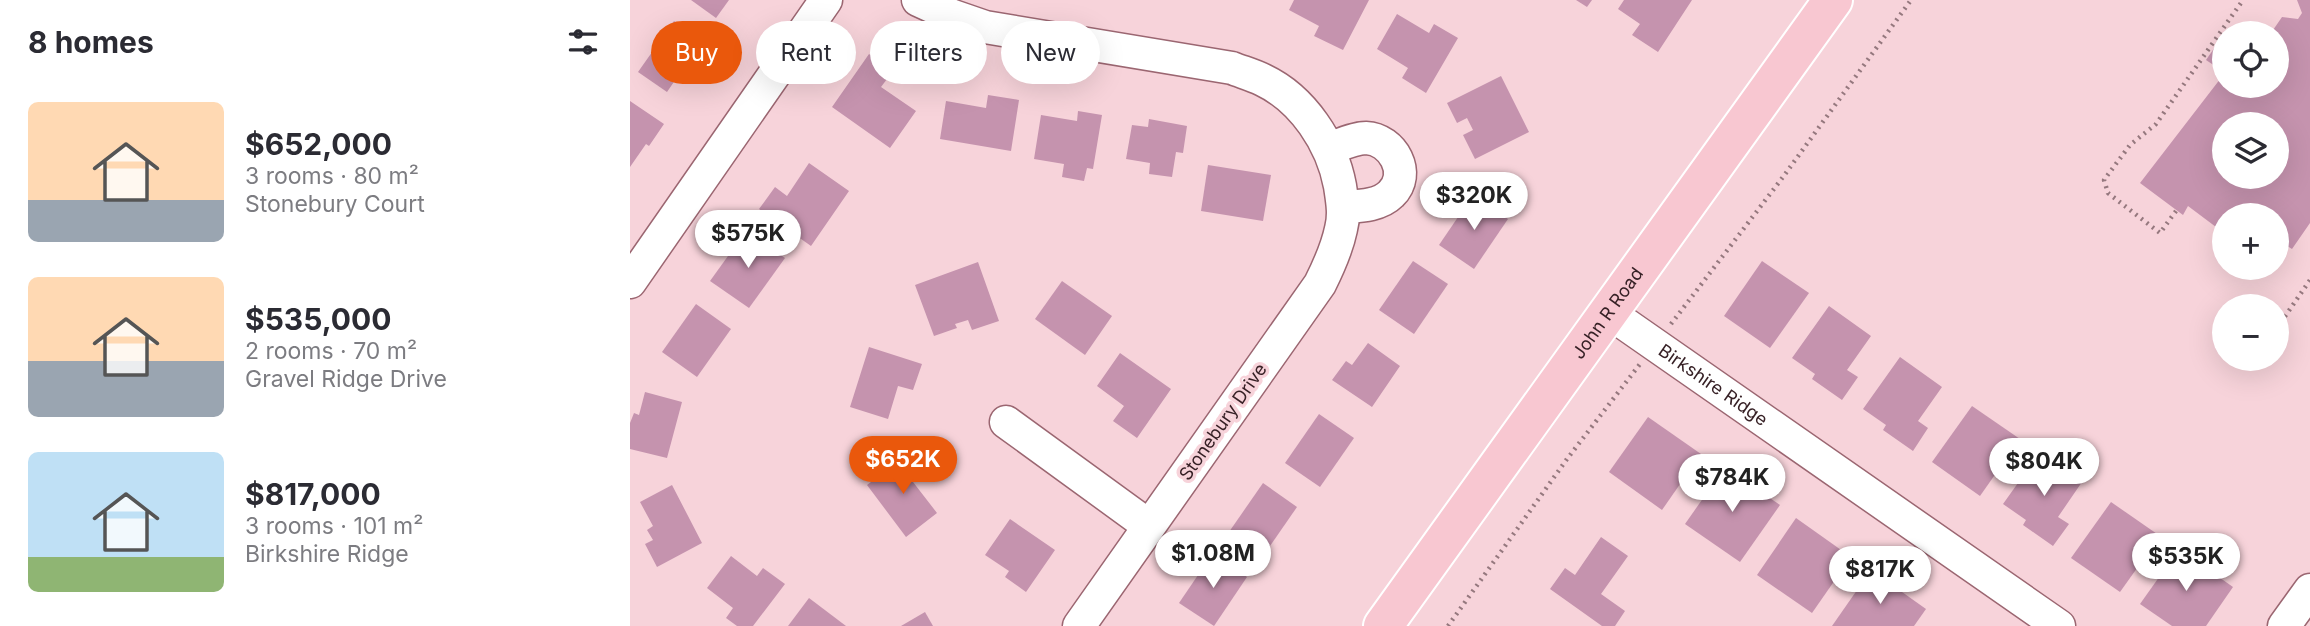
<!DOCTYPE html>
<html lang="en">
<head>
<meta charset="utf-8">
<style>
  :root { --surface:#fff; --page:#f7f7f7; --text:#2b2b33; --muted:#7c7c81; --accent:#ea580c }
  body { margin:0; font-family:Inter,sans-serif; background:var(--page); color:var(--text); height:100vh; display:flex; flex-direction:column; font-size:26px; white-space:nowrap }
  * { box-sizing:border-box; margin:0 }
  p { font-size:23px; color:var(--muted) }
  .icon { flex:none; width:38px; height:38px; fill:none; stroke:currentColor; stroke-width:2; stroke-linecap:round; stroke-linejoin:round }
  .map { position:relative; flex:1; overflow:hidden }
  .drawer { display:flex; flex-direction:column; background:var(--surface); width:630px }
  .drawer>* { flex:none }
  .banner { position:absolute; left:21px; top:21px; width:665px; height:63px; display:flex; gap:14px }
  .buttons { position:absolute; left:1582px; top:21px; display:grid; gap:14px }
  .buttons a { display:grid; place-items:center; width:77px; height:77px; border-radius:50%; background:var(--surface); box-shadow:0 7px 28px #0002; font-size:35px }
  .price { position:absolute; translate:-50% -60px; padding:0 16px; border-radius:24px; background:#fff; color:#222; font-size:23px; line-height:46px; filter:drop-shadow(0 2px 4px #0008) }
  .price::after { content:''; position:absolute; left:50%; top:42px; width:21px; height:16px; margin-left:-10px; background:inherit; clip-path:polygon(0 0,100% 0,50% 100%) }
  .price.selected { background:var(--accent); color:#fff }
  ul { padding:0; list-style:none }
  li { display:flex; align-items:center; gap:21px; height:175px; padding:0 28px }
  li span { display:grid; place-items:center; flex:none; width:196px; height:140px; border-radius:10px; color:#555 }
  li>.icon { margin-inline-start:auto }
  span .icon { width:84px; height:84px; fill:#fffc; stroke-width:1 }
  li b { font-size:30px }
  h2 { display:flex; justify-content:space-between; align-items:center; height:84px; padding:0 28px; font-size:30px }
  .chip { padding:0 24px; border-radius:32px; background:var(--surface); box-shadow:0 7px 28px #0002; font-size:24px; line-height:63px }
  .chip.selected { background:var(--accent); color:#fff }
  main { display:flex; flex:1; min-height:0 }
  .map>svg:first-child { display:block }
  .building { fill:#c593ae; fill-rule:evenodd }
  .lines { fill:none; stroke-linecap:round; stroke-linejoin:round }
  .minor-casing { stroke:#9b6671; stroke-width:35 }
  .major-casing { stroke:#fff; stroke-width:42 }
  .path { stroke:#95787e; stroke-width:4.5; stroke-dasharray:2 5; stroke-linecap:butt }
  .minor { stroke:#fff; stroke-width:32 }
  .major { stroke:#f8c7d1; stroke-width:38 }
  .labels { text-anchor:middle; stroke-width:7; stroke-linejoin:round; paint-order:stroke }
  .street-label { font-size:18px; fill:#372126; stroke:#f7d3da }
</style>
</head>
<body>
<main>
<section class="drawer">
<h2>8 homes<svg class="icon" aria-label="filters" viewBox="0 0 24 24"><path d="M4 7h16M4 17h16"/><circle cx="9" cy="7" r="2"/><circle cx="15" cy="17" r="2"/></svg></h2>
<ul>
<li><span style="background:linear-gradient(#ffd9b3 70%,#9aa5b1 0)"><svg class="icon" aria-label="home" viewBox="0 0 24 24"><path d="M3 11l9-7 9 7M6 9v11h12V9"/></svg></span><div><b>$652,000</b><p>3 rooms · 80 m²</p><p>Stonebury Court</p></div></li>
<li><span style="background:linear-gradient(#ffd9b3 60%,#9aa5b1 0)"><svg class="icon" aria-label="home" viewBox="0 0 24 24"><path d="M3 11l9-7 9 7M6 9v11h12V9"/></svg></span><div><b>$535,000</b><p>2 rooms · 70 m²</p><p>Gravel Ridge Drive</p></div></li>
<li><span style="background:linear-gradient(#bfe0f5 75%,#8fb573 0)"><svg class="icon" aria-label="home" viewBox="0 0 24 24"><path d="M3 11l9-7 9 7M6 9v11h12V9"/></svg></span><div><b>$817,000</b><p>3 rooms · 101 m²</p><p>Birkshire Ridge</p></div></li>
</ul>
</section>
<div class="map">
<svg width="1680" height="626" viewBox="0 0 1680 626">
  <rect width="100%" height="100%" fill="#f7d3da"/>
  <g class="building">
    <path d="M61 0H99L86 18Z"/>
    <path d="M664 0H739L713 50 684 36 689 26 659 10Z"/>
    <path d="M946 0H962L957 7Z"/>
    <path d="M994 0H1062L1028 52 1002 35 1010 24 988 9Z"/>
    <path d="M1667 0H1680V223L1662 249 1654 244 1647 255V215H1594V233L1558 206 1553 215 1510 183 1594 74V86H1647V33H1641L1652 17 1668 19 1672 13ZM1594 124H1647V177H1594Z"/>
    <path d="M767 14 799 33 804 24 828 38 796 93 772 78 778 68 747 49Z"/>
    <path d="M44 21 86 50 70 72 62 66 55 76 50 73 37 92 8 72Z"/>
    <path d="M1594 34V72L1576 60Z"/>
    <path d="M239 54 263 71 251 87 286 111 260 148 202 107Z"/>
    <path d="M871 76 899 132 845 159 833 135 843 130 837 118 827 123 817 103Z"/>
    <path d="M358 95 389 100 381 151 310 139 316 101 356 108Z"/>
    <path d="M0 101 34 124 19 146 16 144 0 167Z"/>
    <path d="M448 111 472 115 463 169 457 168 454 181 432 177 434 164 404 159 411 115 447 121Z"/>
    <path d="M519 119 557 126 553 153 546 152 542 177 519 174 520 163 496 159 502 125 518 127Z"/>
    <path d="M179 163 219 191 181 246 129 209 145 187 157 196Z"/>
    <path d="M578 165 641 175 633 221 571 211Z"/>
    <path d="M843 195 878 219 844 269 809 245Z"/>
    <path d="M116 231 155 258 119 308 80 281Z"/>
    <path d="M783 261 818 284 784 334 749 310Z"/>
    <path d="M1132 261 1179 293 1140 348 1094 316Z"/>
    <path d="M348 262 369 321 342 330 338 320 325 324 327 328 304 336 285 285Z"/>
    <path d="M432 281 482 316 455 355 405 319Z"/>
    <path d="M66 304 101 329 67 377 32 352Z"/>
    <path d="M1199 306 1241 336 1217 370 1228 377 1212 400 1182 379 1185 374 1162 358Z"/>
    <path d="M738 343 770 366 742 407 702 380 716 361 722 365Z"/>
    <path d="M239 347 292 364 283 390 268 386 258 419 220 407Z"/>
    <path d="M490 353 541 389 507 438 483 421 494 406 467 386Z"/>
    <path d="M1270 357 1312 387 1288 421 1298 428 1283 451 1253 430 1256 425 1233 409Z"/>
    <path d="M15 392 52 402 37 458 0 449V423L4 413 9 415Z"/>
    <path d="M1342 406 1390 439 1350 496 1302 462Z"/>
    <path d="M689 414 724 438 690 487 655 463Z"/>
    <path d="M1018 417 1071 454 1032 510 979 472Z"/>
    <path d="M1410 452 1452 482 1428 517 1439 524 1423 546 1393 525 1396 520 1373 504Z"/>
    <path d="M277 455 292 474 283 482 307 513 276 537 237 485Z"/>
    <path d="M1095 467 1150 505 1110 562 1055 524Z"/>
    <path d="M633 483 667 507 633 556 599 532Z"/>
    <path d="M42 485 72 543 27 567 15 544 23 540 17 530 23 526 10 502Z"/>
    <path d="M1481 502 1530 536 1490 592 1441 558Z"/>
    <path d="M1166 518 1221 557 1182 613 1127 575Z"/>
    <path d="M380 519 425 550 396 592 375 577 379 571 355 555Z"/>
    <path d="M971 537 998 556 971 594 995 611 985 626H972L920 589 935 568 945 575Z"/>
    <path d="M1549 549 1603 587 1576 626H1542L1510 604Z"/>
    <path d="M583 553 617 577 584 626 549 603Z"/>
    <path d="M101 556 127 576 133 568 155 584 123 626H107L96 618 103 608 77 588Z"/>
    <path d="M1241 570 1296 609 1284 626H1202Z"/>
    <path d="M179 598 216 626H158Z"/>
    <path d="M295 612 303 626H271Z"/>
  </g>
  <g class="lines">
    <defs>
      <g id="minor">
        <path d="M288 0 323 16 355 27 602 68C612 72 623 75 633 80 673 99 702 143 710 186 712 200 715 214 711 229 707 248 699 266 690 284L449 626"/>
        <path d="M699 149C710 145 724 138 736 138 763 139 782 174 761 194 749 206 729 206 714 207"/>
        <path d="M0 282 196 0"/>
        <path id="s1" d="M978 312 1429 626"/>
        <path d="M376 422 519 526"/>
        <path d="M1654 626 1680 590"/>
      </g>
      <g id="major">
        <path id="s2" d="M753 626 1203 0"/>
      </g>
    </defs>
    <use href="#minor" class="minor-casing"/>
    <use href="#major" class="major-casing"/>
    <g class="path">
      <path d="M1546 211 1530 233 1478 193 1474 180 1500 145 1526 124 1613 0"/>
      <path d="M1041 324 1153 177 1281 0"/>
      <path d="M1647 328 1680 280"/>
      <path d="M818 626 937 459 1010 364"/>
    </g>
    <use href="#minor" class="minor"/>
    <use href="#major" class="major"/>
  </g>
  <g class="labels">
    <g class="street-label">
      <text dy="6" stroke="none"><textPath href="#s2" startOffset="385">John R Road</textPath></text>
      <text dy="6" stroke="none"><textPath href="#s1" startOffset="128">Birkshire Ridge</textPath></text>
      <text transform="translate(593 422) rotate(-55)" y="6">Stonebury Drive</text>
    </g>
  </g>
</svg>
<div class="buttons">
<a><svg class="icon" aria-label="locate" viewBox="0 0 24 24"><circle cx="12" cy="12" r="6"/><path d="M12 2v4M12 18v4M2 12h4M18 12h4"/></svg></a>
<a><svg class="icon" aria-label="layers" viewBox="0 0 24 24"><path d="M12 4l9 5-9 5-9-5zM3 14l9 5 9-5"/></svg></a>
<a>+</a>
<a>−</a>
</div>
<b class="price" style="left:844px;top:232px">$320K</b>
<b class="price" style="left:118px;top:270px">$575K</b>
<b class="price selected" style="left:273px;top:496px">$652K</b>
<b class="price" style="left:1414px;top:498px">$804K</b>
<b class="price" style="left:1102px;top:514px">$784K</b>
<b class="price" style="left:583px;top:590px">$1.08M</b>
<b class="price" style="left:1556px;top:593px">$535K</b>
<b class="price" style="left:1250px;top:606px">$817K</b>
<div class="banner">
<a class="chip selected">Buy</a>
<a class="chip">Rent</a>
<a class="chip">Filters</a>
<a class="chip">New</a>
</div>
</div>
</main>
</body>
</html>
